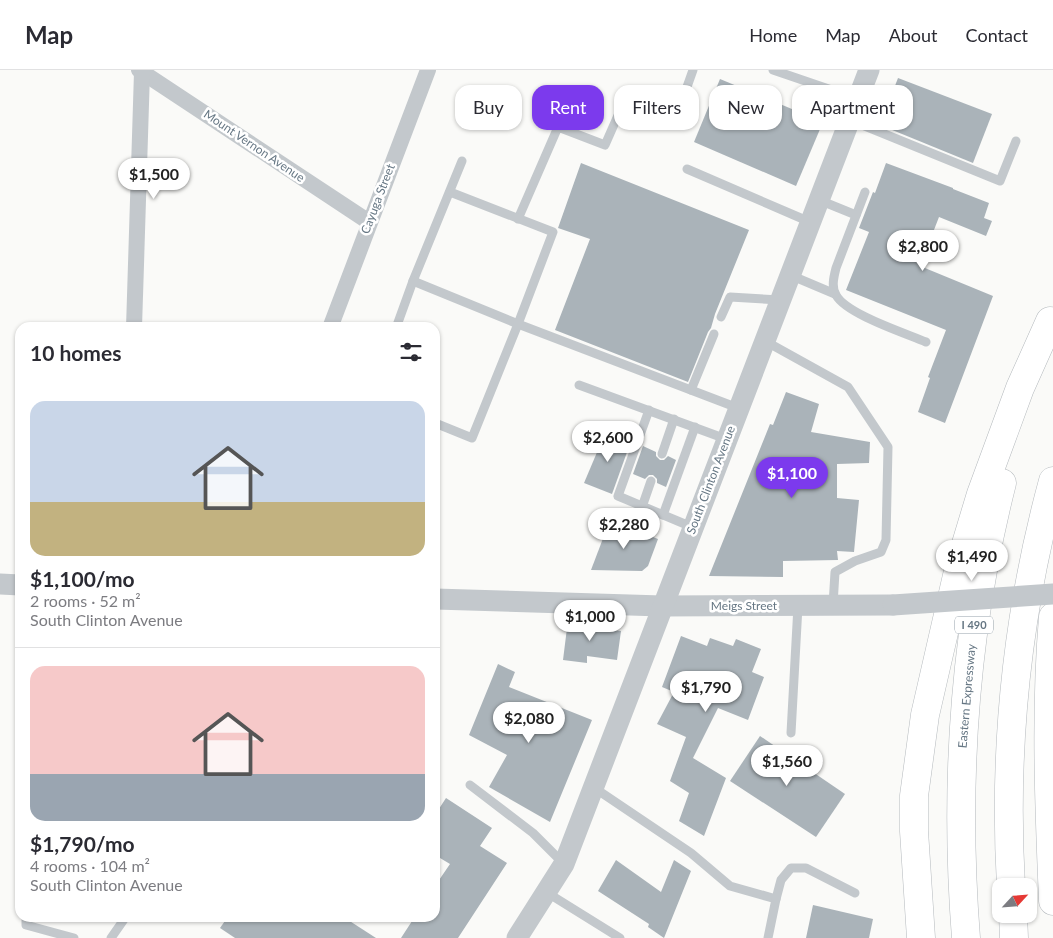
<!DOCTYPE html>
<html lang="en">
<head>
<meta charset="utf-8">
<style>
  :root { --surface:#fff; --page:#f7f7f7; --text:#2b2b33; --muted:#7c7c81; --line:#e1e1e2; --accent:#7c3aed }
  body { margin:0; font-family:Lato,sans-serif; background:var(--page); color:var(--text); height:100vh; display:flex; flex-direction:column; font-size:19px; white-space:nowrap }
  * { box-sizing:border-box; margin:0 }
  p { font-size:16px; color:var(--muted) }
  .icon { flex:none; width:28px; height:28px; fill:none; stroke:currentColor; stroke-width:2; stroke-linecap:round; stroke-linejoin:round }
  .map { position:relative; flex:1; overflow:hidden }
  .drawer { position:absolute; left:15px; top:252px; width:425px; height:600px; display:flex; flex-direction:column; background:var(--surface); border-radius:15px; box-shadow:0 1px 4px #0004 }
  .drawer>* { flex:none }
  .top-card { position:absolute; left:455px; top:15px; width:475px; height:45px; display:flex; gap:10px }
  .needle { width:32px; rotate:64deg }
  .fabs { position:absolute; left:992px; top:808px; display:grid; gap:10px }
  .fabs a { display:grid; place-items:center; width:45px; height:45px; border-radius:10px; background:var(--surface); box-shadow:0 1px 4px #0004; font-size:25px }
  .price { position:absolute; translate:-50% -42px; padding:0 11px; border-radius:18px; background:#fff; color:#222; font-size:16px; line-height:32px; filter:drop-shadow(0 1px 2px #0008) }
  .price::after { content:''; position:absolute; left:50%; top:30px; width:15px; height:11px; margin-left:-8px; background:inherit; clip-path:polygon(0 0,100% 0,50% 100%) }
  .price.on { background:var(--accent); color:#fff }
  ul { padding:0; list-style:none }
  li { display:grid; align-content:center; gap:10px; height:265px; padding:0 15px }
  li+li { border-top:1px solid var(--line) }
  li span { display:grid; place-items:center; height:155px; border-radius:15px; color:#555 }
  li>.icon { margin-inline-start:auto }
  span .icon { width:90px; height:90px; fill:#fffc; stroke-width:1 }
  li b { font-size:21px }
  h2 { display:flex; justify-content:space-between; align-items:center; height:60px; padding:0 15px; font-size:21px }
  .pill { padding:0 18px; border-radius:15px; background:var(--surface); box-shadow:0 1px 4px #0004; font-size:18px; line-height:45px }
  .pill.on { background:var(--accent); color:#fff }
  header { display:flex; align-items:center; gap:30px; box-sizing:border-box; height:70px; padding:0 25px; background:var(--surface); border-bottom:1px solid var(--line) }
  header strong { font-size:24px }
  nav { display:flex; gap:28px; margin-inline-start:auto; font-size:18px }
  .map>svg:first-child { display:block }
  .building { fill:#aab3b9 }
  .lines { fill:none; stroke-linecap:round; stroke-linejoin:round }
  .motorway-casing { stroke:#b4b9bd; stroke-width:29 }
  .service { stroke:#c3c8cc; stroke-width:9 }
  .minor { stroke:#c3c8cc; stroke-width:16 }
  .tertiary { stroke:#c3c8cc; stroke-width:21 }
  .motorway { stroke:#fff; stroke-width:28 }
  .tertiary-bridge { stroke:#c3c8cc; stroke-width:21 }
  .labels { text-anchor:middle; stroke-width:5; stroke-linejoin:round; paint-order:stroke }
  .shield { fill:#fff; stroke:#939fa8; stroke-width:1 }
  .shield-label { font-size:11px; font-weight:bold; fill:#657683 }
  .street-label { font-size:12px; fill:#657683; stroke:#fff }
</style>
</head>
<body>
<header>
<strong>Map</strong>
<nav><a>Home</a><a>Map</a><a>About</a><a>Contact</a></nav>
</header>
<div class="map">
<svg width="1053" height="868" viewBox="0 0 1053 868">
  <rect width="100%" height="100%" fill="#fafaf8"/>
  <g class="building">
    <path d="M898 8 992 44 973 93 880 55Z"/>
    <path d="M720 9 823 52 796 116 694 72Z"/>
    <path d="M581 93 749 160 715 244 711 258 708 262 688 312 555 260 590 169 558 158Z"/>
    <path d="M886 93 953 118V119L989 133 984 148 992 151 986 166 939 147 920 196 993 226 945 353 918 342 930 308 928 307 946 260 846 220 869 162 859 158 873 122 875 123Z"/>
    <path d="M786 322 819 334 811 362 870 372 869 393 837 394V428L859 430 854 482 837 481 838 490 783 491V507L709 506 770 354 773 355Z"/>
    <path d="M606 361 631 371 612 424 584 413Z"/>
    <path d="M643 376 656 382V386L660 390H664L668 386 676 390 666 417 657 413V409L653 405H649L645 409 633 404Z"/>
    <path d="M610 450 658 469 648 496 642 501 591 500Z"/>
    <path d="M568 550 597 554 596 558 621 561 617 590 587 586V593L563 590Z"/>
    <path d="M681 566 707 576 710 568 733 576 736 569 761 579 752 602 764 607 748 650 718 638 693 688 726 708 704 766 679 751 689 723 670 711 686 667 657 654 674 622 662 617Z"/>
    <path d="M498 594 515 602 509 617 592 650 550 752 489 717 507 685 469 665Z"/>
    <path d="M760 666 845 724 816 767 730 711Z"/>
    <path d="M446 728 492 758 480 776 507 793 458 868H401L414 848H435V816L450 794 435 785V745Z"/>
    <path d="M616 790 661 822 674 790 691 801 664 868 648 857 649 854 598 821Z"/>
    <path d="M813 835 873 849 869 868H806Z"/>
    <path d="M227 848H345L376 868H235L220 858Z"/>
  </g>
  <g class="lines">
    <defs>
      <g id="motorway">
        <path d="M1053 547C1045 641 1049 737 1053 831"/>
        <path d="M1011 816C1003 680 1017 543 1053 411"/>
        <path d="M1013 844 1014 868"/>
        <path d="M921 868 914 761V726L925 645 959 497 981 424 1020 318 1050 251"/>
        <path d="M966 868C954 715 964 562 1002 413"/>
      </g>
    </defs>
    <use href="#motorway" class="motorway-casing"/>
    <g class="service">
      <path d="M773 0 858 29"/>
      <path d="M850 50 1000 111 1016 71"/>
      <path d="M462 91 413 211 518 254 738 338"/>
      <path d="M687 99 810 152"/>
      <path d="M865 122 836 198C834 206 831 217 836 225 846 244 905 263 926 272"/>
      <path d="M819 130 856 145"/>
      <path d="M518 149 558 57 605 75 627 25 677 45 693 0"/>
      <path d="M790 205 835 224"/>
      <path d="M721 247 730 227 780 230"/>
      <path d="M396 258 413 211"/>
      <path d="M765 271 848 317 888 377 886 470 881 482 855 491 835 502 833 535"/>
      <path d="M579 315 726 369"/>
      <path d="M691 320 714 264"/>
      <path d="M649 340 618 426 692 457"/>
      <path d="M435 353 472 368 518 254 553 162 450 122"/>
      <path d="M662 384 674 349"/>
      <path d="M642 437 651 411"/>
      <path d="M663 445 695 357"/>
      <path d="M791 663 798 536"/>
      <path d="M470 715 533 763 564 794"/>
      <path d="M593 717 691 783 730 816 776 829 768 868"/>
      <path d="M546 822 620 868"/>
      <path d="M776 829 781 810 791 798H806L855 823"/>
      <path d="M26 848V855L74 868"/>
      <path d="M111 868 125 848"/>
    </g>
    <g class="minor">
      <path d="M139 0 369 152"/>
      <path d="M134 258 142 2"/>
      <path d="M330 258 428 0"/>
    </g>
    <g class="tertiary">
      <path d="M0 514 20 515"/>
      <path d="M435 529 662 536 893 535"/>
      <path d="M517 868 564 794 869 0"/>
    </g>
    <use href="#motorway" class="motorway"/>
    <path class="tertiary-bridge" d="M893 535 1053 524"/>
  </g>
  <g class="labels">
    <rect class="shield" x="955" y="546.5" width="38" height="17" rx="4"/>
    <g class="shield-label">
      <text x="974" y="559">I 490</text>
    </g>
    <g class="street-label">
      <text transform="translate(254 76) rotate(34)" y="4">Mount Vernon Avenue</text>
      <text transform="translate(378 129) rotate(-69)" y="4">Cayuga Street</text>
      <text transform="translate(711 410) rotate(-69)" y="4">South Clinton Avenue</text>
      <text x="744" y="540">Meigs Street</text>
      <text transform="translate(967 626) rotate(-85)" y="4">Eastern Expressway</text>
    </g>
  </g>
</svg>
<div class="fabs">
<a><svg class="needle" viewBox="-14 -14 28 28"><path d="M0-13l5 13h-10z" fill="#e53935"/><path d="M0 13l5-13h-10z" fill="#7c7c81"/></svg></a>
</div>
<b class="price" style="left:154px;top:130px">$1,500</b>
<b class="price" style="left:923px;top:202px">$2,800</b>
<b class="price" style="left:608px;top:393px">$2,600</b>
<b class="price on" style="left:792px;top:429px">$1,100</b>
<b class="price" style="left:624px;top:480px">$2,280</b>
<b class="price" style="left:972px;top:512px">$1,490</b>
<b class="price" style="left:590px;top:572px">$1,000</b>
<b class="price" style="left:706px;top:643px">$1,790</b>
<b class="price" style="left:529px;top:674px">$2,080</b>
<b class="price" style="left:787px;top:717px">$1,560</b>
<div class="top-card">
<a class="pill">Buy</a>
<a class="pill on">Rent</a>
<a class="pill">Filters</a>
<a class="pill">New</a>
<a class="pill">Apartment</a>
</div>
<section class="drawer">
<h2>10 homes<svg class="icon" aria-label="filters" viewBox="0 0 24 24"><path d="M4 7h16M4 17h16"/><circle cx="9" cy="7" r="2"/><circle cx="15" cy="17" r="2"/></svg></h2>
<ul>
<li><span style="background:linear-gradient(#c9d6e8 65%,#c2b280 0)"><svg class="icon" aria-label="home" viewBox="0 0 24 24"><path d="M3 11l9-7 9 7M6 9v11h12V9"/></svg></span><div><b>$1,100/mo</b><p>2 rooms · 52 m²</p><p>South Clinton Avenue</p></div></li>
<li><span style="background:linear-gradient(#f6c9c9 70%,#9aa5b1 0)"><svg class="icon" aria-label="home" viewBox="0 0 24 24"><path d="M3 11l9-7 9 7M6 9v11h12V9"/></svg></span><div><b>$1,790/mo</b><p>4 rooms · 104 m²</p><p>South Clinton Avenue</p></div></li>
</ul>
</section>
</div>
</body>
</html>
